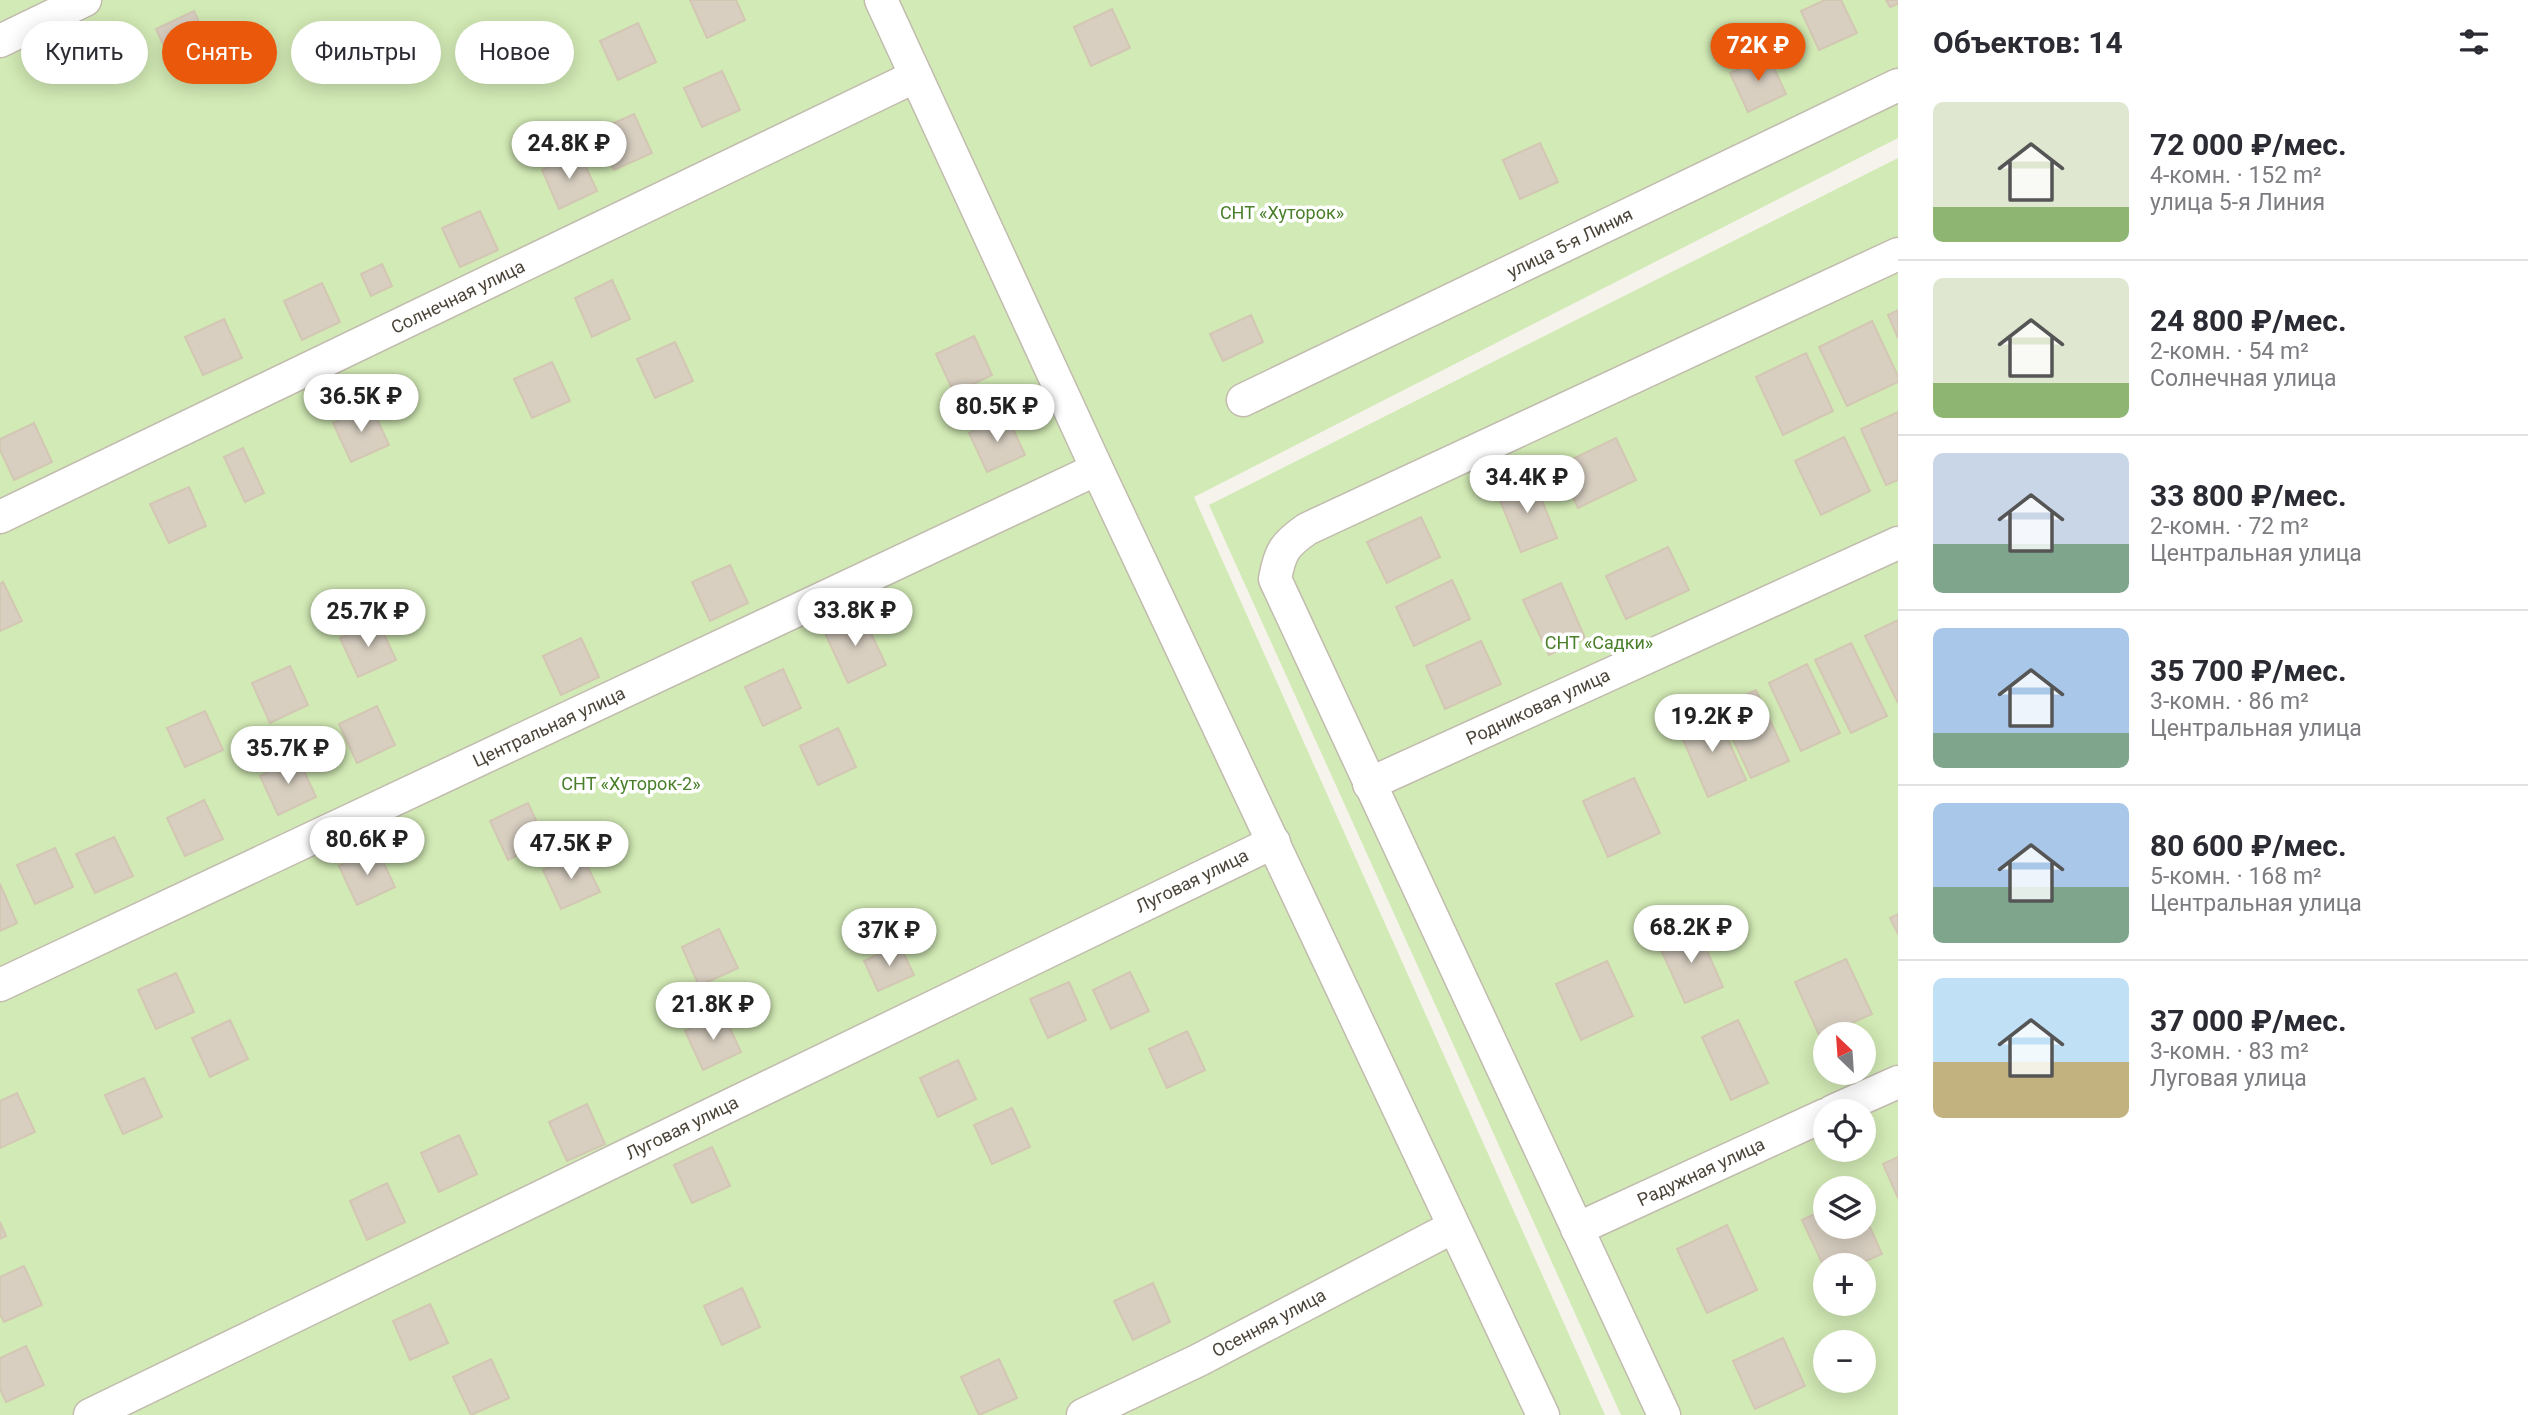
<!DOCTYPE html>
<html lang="ru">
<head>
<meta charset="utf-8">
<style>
  :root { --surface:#fff; --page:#f2f2f3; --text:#2b2b33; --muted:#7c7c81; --line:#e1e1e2; --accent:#ea580c }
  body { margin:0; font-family:Roboto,sans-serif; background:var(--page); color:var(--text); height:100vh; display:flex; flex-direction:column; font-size:26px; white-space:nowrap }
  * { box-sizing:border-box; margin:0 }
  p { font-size:23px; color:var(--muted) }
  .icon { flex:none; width:38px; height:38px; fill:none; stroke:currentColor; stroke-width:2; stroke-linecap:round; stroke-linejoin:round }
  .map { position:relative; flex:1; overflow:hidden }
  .panel { display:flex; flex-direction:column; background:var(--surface); width:630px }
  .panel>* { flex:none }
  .top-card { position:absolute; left:21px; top:21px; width:665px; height:63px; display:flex; gap:14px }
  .needle { width:46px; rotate:335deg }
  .controls { position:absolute; left:1813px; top:1022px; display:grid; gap:14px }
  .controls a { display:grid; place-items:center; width:63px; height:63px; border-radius:50%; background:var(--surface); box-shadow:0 4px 18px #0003; font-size:35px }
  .price { position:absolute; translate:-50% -60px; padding:0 16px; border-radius:24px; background:#fff; color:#222; font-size:23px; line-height:46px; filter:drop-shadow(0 2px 4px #0008) }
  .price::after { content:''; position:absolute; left:50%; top:42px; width:21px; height:16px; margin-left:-10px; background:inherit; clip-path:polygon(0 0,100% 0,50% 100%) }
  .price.current { background:var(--accent); color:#fff }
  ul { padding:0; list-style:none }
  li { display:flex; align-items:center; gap:21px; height:175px; padding:0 35px }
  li+li { border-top:2px solid var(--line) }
  li span { display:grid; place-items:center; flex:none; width:196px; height:140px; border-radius:10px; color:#555 }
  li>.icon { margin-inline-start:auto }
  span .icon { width:84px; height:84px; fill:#fffc; stroke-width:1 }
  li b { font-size:30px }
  h2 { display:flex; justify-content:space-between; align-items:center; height:84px; padding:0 35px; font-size:30px }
  .pill { padding:0 24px; border-radius:32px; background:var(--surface); box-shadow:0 4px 18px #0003; font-size:24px; line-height:63px }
  .pill.current { background:var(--accent); color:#fff }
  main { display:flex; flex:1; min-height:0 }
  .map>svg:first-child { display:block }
  .green { fill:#d2eab5; fill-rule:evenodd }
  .building { fill:#d8cfc1; stroke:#d3c7b4; stroke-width:2 }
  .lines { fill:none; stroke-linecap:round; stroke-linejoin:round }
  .street-casing { stroke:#c2bbae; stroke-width:35 }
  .street { stroke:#fff; stroke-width:32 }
  .labels { text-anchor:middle; stroke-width:7; stroke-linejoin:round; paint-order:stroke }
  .park-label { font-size:18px; fill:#4a7f2a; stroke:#fff }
  .street-label { font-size:18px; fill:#4b4439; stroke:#fff }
</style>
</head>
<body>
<main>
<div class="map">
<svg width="1898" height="1415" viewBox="0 0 1898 1415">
  <rect width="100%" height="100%" fill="#f6f3ec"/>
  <g class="green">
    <path d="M0 0H1898V138L1194 497 1605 1415H0Z"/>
    <path d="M1898 158V1415H1621L1209 505ZM1825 1034H1864V1073H1825ZM1825 1111H1864V1150H1825ZM1825 1188H1864V1227H1825ZM1825 1265H1864V1304H1825ZM1825 1342H1864V1381H1825Z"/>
  </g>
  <g class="building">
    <path d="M690 0H736L745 20 707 38Z"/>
    <path d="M1825 0H1841L1857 33 1819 50 1801 11Z"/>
    <path d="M1886 0H1898V4L1890 7Z"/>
    <path d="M1112 9 1130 48 1091 66 1074 27Z"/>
    <path d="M194 11 212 50 174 68 156 29Z"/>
    <path d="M638 23 656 62 618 80 600 41Z"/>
    <path d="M1768 55 1786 94 1748 112 1730 73Z"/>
    <path d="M722 71 740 110 702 127 684 88Z"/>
    <path d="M634 114 652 153 614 170 596 131Z"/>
    <path d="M1540 143 1558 182 1520 199 1503 160Z"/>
    <path d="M579 152 597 191 559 209 542 170Z"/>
    <path d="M480 211 498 250 460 267 442 228Z"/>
    <path d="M382 264 392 286 371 296 361 274Z"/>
    <path d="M612 280 630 319 592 337 575 298Z"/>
    <path d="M322 283 340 322 302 340 284 301Z"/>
    <path d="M1898 310V338L1888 315Z"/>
    <path d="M1251 315 1263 342 1223 361 1210 334Z"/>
    <path d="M224 319 242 358 203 375 185 337Z"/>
    <path d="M1872 321 1898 376V382L1847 406 1819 347Z"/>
    <path d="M974 336 992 375 954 393 936 354Z"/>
    <path d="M675 342 693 381 655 398 637 359Z"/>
    <path d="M1806 353 1833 411 1783 435 1756 377Z"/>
    <path d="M552 362 570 401 532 418 514 379Z"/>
    <path d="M371 406 389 445 351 462 333 423Z"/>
    <path d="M1898 412V480L1886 485 1861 429Z"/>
    <path d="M1007 416 1025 455 987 472 969 433Z"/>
    <path d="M34 423 52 462 14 480 0 450V439Z"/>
    <path d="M1844 437 1870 491 1821 515 1795 461Z"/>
    <path d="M1616 438 1636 480 1578 508 1558 466Z"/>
    <path d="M243 448 264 493 245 502 224 457Z"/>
    <path d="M1533 478 1557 538 1521 552 1497 493Z"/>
    <path d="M189 487 206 526 169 543 150 504Z"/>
    <path d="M1421 517 1440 557 1387 583 1367 542Z"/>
    <path d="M1668 547 1689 590 1626 619 1606 576Z"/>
    <path d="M730 565 748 603 710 621 692 582Z"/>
    <path d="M1452 580 1470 619 1414 646 1396 607Z"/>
    <path d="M3 582 22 621 0 631V584Z"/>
    <path d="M1561 583 1585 638 1549 655 1523 600Z"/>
    <path d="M862 614 886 665 848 683 824 631Z"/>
    <path d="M1898 620V703L1865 636Z"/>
    <path d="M378 621 396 660 358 677 340 638Z"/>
    <path d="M581 638 599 677 561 695 543 656Z"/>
    <path d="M1481 641 1501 684 1445 709 1426 666Z"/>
    <path d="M1851 643 1887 716 1851 733 1815 660Z"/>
    <path d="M1807 664 1840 733 1801 751 1769 683Z"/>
    <path d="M290 666 308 705 270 723 252 683Z"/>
    <path d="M783 669 801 708 763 726 745 687Z"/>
    <path d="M1756 690 1789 761 1751 778 1718 707Z"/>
    <path d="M377 706 395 745 357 763 339 724Z"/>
    <path d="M205 711 223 750 185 767 167 728Z"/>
    <path d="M1715 711 1746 780 1708 797 1678 728Z"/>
    <path d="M838 728 856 767 818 785 800 746Z"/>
    <path d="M298 758 316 797 278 815 260 776Z"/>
    <path d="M1634 778 1660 833 1608 857 1583 801Z"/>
    <path d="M204 800 223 839 185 856 167 818Z"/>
    <path d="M528 803 546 842 508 860 490 821Z"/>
    <path d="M114 837 133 876 95 893 76 854Z"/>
    <path d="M55 848 73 887 35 904 17 865Z"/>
    <path d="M377 849 395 887 357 905 339 866Z"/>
    <path d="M581 853 600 892 561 909 543 870Z"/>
    <path d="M0 884 17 923 0 931Z"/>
    <path d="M1898 914V934L1890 918Z"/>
    <path d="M1696 926 1723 987 1685 1003 1658 943Z"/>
    <path d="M719 929 738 968 699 986 682 947Z"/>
    <path d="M899 944 914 975 878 991 864 961Z"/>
    <path d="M1846 959 1872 1014 1820 1037 1795 982Z"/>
    <path d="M1607 961 1633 1016 1581 1040 1556 984Z"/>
    <path d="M1130 972 1149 1011 1111 1029 1093 990Z"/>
    <path d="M176 973 194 1012 156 1029 138 990Z"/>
    <path d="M1069 982 1086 1020 1048 1038 1030 999Z"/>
    <path d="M723 1013 741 1052 703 1070 685 1031Z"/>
    <path d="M230 1020 248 1059 210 1077 192 1038Z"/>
    <path d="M1738 1020 1768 1083 1731 1100 1702 1037Z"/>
    <path d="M1187 1031 1205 1070 1167 1088 1149 1049Z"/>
    <path d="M958 1060 976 1099 938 1117 920 1078Z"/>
    <path d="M144 1078 162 1117 123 1134 105 1095Z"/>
    <path d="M17 1093 35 1132 0 1148V1101Z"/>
    <path d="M587 1104 605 1144 567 1161 549 1122Z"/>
    <path d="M1012 1108 1030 1147 992 1164 974 1125Z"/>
    <path d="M459 1135 477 1174 439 1192 421 1153Z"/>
    <path d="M712 1147 730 1186 692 1203 674 1165Z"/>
    <path d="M1898 1157V1198L1883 1164Z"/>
    <path d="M387 1183 405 1222 367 1240 350 1201Z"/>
    <path d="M1825 1209V1227H1864V1214L1882 1254 1857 1265H1825V1269L1802 1220Z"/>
    <path d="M0 1222 6 1236 0 1239Z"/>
    <path d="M1727 1225 1757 1290 1707 1313 1677 1249Z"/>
    <path d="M24 1266 42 1305 4 1322 0 1314V1277Z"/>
    <path d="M1153 1283 1170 1322 1133 1340 1114 1301Z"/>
    <path d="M742 1288 760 1327 722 1345 704 1306Z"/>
    <path d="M430 1304 448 1343 410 1360 393 1321Z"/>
    <path d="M1783 1338 1805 1386 1755 1409 1733 1361Z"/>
    <path d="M26 1346 44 1385 6 1402 0 1389V1358Z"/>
    <path d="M491 1359 509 1398 471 1415 453 1377Z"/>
    <path d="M999 1359 1017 1398 979 1415 961 1377Z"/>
  </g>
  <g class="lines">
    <defs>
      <g id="street">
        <path d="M881 0 1097 469 1543 1415"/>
        <path d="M0 41 85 0"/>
        <path d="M1243 400 1898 85"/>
        <path d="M0 517 916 76"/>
        <path d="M1369 784 1898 543"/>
        <path d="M0 985 1097 469"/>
        <path d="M1833 1111 1898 1082"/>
        <path d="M1577 1229 1825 1115"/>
        <path d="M90 1415 1274 842"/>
        <path d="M1083 1415 1199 1360 1453 1227"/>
        <path d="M1664 1415 1275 579C1280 552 1284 545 1307 529L1898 254"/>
      </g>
    </defs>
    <use href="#street" class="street-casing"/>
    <use href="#street" class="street"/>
  </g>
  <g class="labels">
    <g class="park-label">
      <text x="1282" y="219">СНТ «Хуторок»</text>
      <text x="1599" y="649">СНТ «Садки»</text>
      <text x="631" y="790">СНТ «Хуторок-2»</text>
    </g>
    <g class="street-label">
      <text transform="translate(1570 243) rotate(-26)" y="6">улица 5-я Линия</text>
      <text transform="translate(458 297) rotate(-26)" y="6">Солнечная улица</text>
      <text transform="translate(1538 707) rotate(-25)" y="6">Родниковая улица</text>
      <text transform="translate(549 727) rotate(-25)" y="6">Центральная улица</text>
      <text transform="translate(1192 881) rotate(-26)" y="6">Луговая улица</text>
      <text transform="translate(682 1128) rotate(-26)" y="6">Луговая улица</text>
      <text transform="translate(1701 1172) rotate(-25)" y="6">Радужная улица</text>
      <text transform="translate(1269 1323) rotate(-28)" y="6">Осенняя улица</text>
    </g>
  </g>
</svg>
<div class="controls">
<a><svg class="needle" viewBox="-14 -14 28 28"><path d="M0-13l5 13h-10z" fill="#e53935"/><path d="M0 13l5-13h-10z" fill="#7c7c81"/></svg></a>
<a><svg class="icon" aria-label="locate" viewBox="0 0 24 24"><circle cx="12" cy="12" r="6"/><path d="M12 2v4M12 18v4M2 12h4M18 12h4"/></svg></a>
<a><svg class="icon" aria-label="layers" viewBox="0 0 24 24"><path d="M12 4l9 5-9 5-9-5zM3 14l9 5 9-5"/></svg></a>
<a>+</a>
<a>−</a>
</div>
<b class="price current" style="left:1758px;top:83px">72K ₽</b>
<b class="price" style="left:569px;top:181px">24.8K ₽</b>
<b class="price" style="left:361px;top:434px">36.5K ₽</b>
<b class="price" style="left:997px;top:444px">80.5K ₽</b>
<b class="price" style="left:1527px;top:515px">34.4K ₽</b>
<b class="price" style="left:855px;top:648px">33.8K ₽</b>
<b class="price" style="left:368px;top:649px">25.7K ₽</b>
<b class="price" style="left:1712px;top:754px">19.2K ₽</b>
<b class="price" style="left:288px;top:786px">35.7K ₽</b>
<b class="price" style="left:367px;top:877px">80.6K ₽</b>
<b class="price" style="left:571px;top:881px">47.5K ₽</b>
<b class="price" style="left:1691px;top:965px">68.2K ₽</b>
<b class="price" style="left:889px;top:968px">37K ₽</b>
<b class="price" style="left:713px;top:1042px">21.8K ₽</b>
<div class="top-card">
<a class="pill">Купить</a>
<a class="pill current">Снять</a>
<a class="pill">Фильтры</a>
<a class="pill">Новое</a>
</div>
</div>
<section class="panel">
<h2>Объектов: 14<svg class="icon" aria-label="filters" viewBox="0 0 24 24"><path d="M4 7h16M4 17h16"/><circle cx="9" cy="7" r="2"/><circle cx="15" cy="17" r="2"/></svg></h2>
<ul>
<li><span style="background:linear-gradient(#dfe7d0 75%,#8fb573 0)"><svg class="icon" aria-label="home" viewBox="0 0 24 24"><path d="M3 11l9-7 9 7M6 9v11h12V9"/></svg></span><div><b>72 000 ₽/мес.</b><p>4-комн. · 152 m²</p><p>улица 5-я Линия</p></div></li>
<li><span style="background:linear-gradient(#dfe7d0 75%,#8fb573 0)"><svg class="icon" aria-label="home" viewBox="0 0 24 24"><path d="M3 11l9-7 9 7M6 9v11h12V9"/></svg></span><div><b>24 800 ₽/мес.</b><p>2-комн. · 54 m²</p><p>Солнечная улица</p></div></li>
<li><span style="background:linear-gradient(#c9d6e8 65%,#7fa58c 0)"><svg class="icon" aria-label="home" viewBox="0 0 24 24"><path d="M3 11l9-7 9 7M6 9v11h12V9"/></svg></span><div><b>33 800 ₽/мес.</b><p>2-комн. · 72 m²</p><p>Центральная улица</p></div></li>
<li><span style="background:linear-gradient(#a9c7e8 75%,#7fa58c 0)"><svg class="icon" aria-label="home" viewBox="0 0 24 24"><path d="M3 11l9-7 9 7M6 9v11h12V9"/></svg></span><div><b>35 700 ₽/мес.</b><p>3-комн. · 86 m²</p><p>Центральная улица</p></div></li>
<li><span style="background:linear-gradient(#a9c7e8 60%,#7fa58c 0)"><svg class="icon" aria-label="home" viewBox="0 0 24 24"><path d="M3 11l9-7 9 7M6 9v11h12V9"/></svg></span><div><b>80 600 ₽/мес.</b><p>5-комн. · 168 m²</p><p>Центральная улица</p></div></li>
<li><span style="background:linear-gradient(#bfe0f5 60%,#c2b280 0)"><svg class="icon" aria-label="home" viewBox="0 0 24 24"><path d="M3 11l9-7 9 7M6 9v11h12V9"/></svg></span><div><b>37 000 ₽/мес.</b><p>3-комн. · 83 m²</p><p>Луговая улица</p></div></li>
</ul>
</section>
</main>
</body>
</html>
